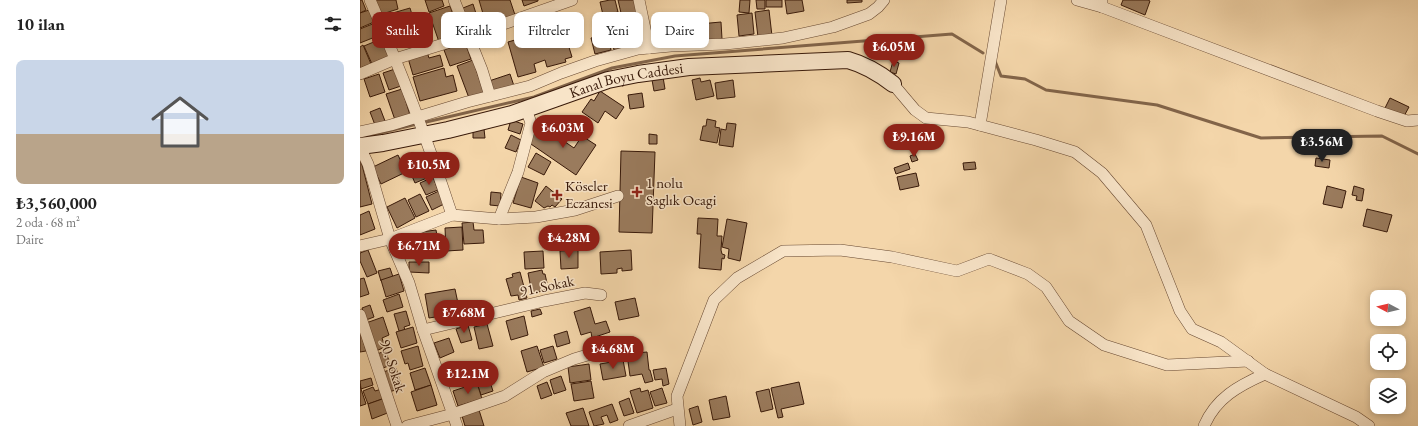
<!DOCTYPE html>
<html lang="tr">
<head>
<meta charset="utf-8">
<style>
  :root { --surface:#fff; --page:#f6f6f6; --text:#222; --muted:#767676; --accent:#8f2418 }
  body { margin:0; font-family:"EB Garamond",serif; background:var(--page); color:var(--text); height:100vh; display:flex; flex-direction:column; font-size:15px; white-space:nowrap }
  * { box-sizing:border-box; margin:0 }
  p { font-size:13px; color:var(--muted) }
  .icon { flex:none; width:22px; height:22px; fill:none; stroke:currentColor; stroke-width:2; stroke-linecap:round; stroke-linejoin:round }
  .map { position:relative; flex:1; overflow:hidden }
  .side { display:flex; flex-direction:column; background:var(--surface); width:360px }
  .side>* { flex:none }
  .top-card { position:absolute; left:12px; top:12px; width:380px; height:36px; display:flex; gap:8px }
  .needle { width:26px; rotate:277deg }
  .controls { position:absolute; left:1010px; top:290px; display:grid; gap:8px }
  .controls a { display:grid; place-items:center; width:36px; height:36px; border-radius:8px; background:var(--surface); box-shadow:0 2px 6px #0003; font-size:20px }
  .price { position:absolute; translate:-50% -34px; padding:0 9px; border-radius:14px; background:var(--accent); color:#fff; font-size:13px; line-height:26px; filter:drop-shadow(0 1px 2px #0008) }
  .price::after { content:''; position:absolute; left:50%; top:24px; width:12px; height:9px; margin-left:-6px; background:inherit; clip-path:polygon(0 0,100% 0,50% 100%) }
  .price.active { background:#222; color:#fff }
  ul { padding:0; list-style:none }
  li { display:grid; align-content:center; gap:8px; height:212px; padding:0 16px }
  li span { display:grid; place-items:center; height:124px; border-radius:8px; color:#555 }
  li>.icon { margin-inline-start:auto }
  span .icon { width:72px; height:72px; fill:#fffc; stroke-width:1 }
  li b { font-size:17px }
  h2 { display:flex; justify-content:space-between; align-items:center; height:48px; padding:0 16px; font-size:17px }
  .chip { padding:0 14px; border-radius:8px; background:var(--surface); box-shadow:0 2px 6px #0003; font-size:14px; line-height:36px }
  .chip.active { background:var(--accent); color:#fff }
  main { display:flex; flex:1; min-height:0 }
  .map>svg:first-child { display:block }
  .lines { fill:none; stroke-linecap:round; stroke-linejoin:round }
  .stream { stroke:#826449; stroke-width:3 }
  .building { fill:#9a7b5d; stroke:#381909 }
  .street-casing { stroke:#674831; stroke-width:12 }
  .secondary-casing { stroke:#381909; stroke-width:18 }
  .street { stroke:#f8e4c8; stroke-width:11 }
  .secondary { stroke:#f8e4c8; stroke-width:16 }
  .poi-dot { fill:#8f2418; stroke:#f8e4c8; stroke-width:1.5 }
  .labels { text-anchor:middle; stroke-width:3; stroke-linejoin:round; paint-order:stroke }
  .street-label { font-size:15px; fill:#381909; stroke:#f8e4c8 }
  .poi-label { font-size:15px; fill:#381909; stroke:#f8e4c8; text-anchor:start }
</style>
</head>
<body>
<main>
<section class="side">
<h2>10 ilan<svg class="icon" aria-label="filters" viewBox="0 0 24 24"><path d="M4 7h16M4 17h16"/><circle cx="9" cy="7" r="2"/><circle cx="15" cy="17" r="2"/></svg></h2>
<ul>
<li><span style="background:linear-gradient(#c9d6e8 60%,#b9a48a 0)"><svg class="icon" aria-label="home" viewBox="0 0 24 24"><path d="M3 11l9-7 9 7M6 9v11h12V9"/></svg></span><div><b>₺3,560,000</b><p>2 oda · 68 m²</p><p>Daire</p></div></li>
</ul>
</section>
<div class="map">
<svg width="1058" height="426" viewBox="0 0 1058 426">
  <rect width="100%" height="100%" fill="#f4d6aa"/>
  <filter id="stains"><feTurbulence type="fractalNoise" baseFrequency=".005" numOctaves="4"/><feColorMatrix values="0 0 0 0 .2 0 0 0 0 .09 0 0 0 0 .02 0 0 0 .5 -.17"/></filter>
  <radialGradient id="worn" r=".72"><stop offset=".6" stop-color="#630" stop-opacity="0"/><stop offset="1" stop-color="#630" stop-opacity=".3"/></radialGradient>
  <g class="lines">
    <g class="stream">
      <path d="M635 61 641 76 665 79 686 90 797 105 901 138 1022 136 1058 154"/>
      <path d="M62 123 174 97 252 68 315 56 592 34 623 53"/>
      <path d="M0 138 57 124"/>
    </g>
  </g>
  <g class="building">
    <path d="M0 0H2L6 10 0 13Z"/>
    <path d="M15 0H36L38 9 19 15Z"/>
    <path d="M65 0H82L84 6 69 12Z"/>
    <path d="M119 0H150L155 15 126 24Z"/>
    <path d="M162 0H178V1L164 6Z"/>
    <path d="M250 0H255L258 12 243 15 240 2Z"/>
    <path d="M258 0H274L279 22 264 26Z"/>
    <path d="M380 0H390L389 13 379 12Z"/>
    <path d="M396 0H405V9H397Z"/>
    <rect x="406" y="0" width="16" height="7"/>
    <path d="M425 0H442L444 11 427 14Z"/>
    <path d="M487 0H502V2L487 3Z"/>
    <path d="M763 0H788L790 1 785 15 761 5Z"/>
    <path d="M113 4 119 23 109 26 103 8Z"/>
    <path d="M90 6 100 34 79 42 69 13Z"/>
    <path d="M50 8 57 31 32 38 26 15Z"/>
    <path d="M9 10 14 22 0 28V13Z"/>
    <path d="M409 10 412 36 398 37 395 12Z"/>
    <path d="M392 13 394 34 379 36 377 15Z"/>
    <path d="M204 15 210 39 201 41 196 24 194 25 192 18Z"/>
    <path d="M361 22 362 39 336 41 335 36 329 37 328 25Z"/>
    <path d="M15 23 20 35 0 43V29Z"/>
    <path d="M196 28 201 46 208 44 212 57 205 59 206 62 187 67 185 60 174 64 176 72 158 77 148 42Z"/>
    <path d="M262 28 266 48 254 50 250 31Z"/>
    <path d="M58 32 61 46 52 48 49 34Z"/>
    <path d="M248 34 251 50 235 54 231 38Z"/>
    <path d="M21 39 29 57 12 64 4 46Z"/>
    <path d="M105 42 111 59 90 66 84 50Z"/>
    <path d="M3 45 11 64 0 68V47Z"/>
    <path d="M67 52 69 58 80 55 83 66 53 75 48 58Z"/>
    <path d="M113 60 124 93 109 98 97 66Z"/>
    <path d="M533 61 539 63 536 74 530 72Z"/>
    <path d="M84 68 86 77 93 75 97 91 60 101 53 77Z"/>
    <path d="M35 69 41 86 29 90 23 73Z"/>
    <path d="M19 74 25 92 10 97 4 79Z"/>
    <path d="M150 74 154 86 133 93 129 81Z"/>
    <path d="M303 77 305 89 294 91 292 80Z"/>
    <path d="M340 78 341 82 350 80 354 96 336 100 332 80Z"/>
    <path d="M373 80 375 97 357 99 355 83Z"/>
    <path d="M42 89 50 115 35 120 26 94Z"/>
    <path d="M240 91 264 107 256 119 245 111 238 123 222 112 231 99 234 101Z"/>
    <path d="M282 93 284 107 270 109 268 95Z"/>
    <path d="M1030 98 1049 107 1043 118 1025 108Z"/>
    <path d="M20 108 25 121 15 125 10 112Z"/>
    <path d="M347 119 356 121 355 127 360 128 357 143 340 140 343 126H346Z"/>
    <path d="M151 120 163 124 160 134 148 130Z"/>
    <path d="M367 123 376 124 373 147 359 145 361 129 366 130Z"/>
    <path d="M180 125 214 148 222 136 236 145 216 175 168 142Z"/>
    <path d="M113 129H124L125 138H113Z"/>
    <path d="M289 134 297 135V144H289Z"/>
    <path d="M151 135 161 140 156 152 145 148Z"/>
    <path d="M261 151 295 152 292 233 259 232Z"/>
    <path d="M176 153 191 162 184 175 168 167Z"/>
    <path d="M555 154 558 160 552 162 550 156Z"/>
    <path d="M38 155 46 172 21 184 13 167Z"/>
    <path d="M0 157 12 204 0 207Z"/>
    <path d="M67 158 74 175 55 183 48 167Z"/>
    <path d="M956 158 970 160 969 168 955 166Z"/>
    <path d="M615 162 616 169 604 170 603 163Z"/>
    <path d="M548 163 550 169 536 174 534 168Z"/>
    <path d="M556 173 559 186 540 190 537 177Z"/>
    <path d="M73 177 78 190 66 195 60 183Z"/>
    <path d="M161 177 178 183 171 208 153 203Z"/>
    <path d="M186 186 202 199 195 207 192 205 190 207 188 206 184 208 175 201Z"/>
    <path d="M967 186 986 191 982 208 963 204Z"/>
    <path d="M994 186 1004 189 1002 201 996 200 997 196 992 195Z"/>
    <path d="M79 191 84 204 72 210 66 197Z"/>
    <path d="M131 192 141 193 140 206 130 205Z"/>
    <path d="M60 194 69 211 56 217 48 200Z"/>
    <path d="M45 198 55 218 37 228 27 207Z"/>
    <path d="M1007 209 1032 215 1027 232 1003 226Z"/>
    <path d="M9 211 15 229 0 235V215Z"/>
    <path d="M338 218 358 219 357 236H362L361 250 362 254 365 255 364 259 362 258 361 270 339 268 341 234H337Z"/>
    <path d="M367 219 387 223 380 261 368 258 369 249 362 247Z"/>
    <path d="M113 222 114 230H123L124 243 104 244 102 223Z"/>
    <path d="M102 227 103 250 86 251 85 228Z"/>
    <path d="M76 230 79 248 63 250 61 232Z"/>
    <path d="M8 250 17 273 7 277 0 261V253Z"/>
    <path d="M218 250V268L201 269 200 251Z"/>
    <path d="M271 250 272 270 262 271V268L257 269V273L241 274 240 252Z"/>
    <path d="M183 251 184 268 165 269 164 252Z"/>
    <path d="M49 262H69V273L49 272Z"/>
    <path d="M30 268 33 277 21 281 18 271Z"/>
    <path d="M182 270 183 274H185L187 283 184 284 185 290 172 294 168 273Z"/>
    <path d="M160 272 167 298 159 300 158 295 151 296 146 279 153 277 152 274Z"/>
    <path d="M39 274 44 291 26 297 21 280Z"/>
    <path d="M4 278 9 294 0 297V279Z"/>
    <path d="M95 289 100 313 69 318 65 294Z"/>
    <path d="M39 294 43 307 27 312 23 300Z"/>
    <path d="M275 298 279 316 259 320 255 302Z"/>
    <path d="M10 305 14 317 6 320 2 308Z"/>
    <path d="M230 307 235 324 246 321 250 332 232 338 231 332 221 335 214 312Z"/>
    <path d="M180 309 182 314 172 317 171 311Z"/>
    <path d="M46 311 50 325 44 327 45 330 39 331 34 314Z"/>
    <path d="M164 316 168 335 151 340 146 321Z"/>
    <path d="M23 317 29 335 22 338 25 347 16 351 6 323Z"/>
    <path d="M127 324 133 346 119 349 114 327Z"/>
    <path d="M108 325 112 340 101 343 96 329Z"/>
    <path d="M53 327 57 343 41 348 36 332Z"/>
    <path d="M207 331 210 343 197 347 194 335Z"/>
    <path d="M1 333 6 351 0 352V334Z"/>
    <path d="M89 338 94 352 80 358 74 343Z"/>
    <path d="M58 346 63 366 50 370 48 363 45 364 41 351Z"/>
    <path d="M177 346 184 367 167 372 161 351Z"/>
    <path d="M193 346 197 359 184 363 180 350Z"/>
    <path d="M25 351 31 365 23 368 17 354Z"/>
    <path d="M287 352 289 370H290L293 381 285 383 282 374 270 376 267 354Z"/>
    <path d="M263 360 266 376 243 380 240 364Z"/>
    <path d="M101 363 105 374 110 372 112 378 90 386 84 369Z"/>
    <path d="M229 364 231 380 210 383 208 367Z"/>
    <path d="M36 368 42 388 29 392 23 372Z"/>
    <path d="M65 368 71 385 55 390 50 373Z"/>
    <path d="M306 368 309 384 303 386 302 379 295 380 293 370Z"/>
    <path d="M201 376 206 390 194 394 190 380Z"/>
    <path d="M11 378 13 385 1 389 0 381Z"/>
    <path d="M129 379 133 391 121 395 117 383Z"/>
    <path d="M231 381 234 398 214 401 211 384Z"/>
    <path d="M187 382 192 395 181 399 177 386Z"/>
    <path d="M439 382 444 404 421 409 423 417 418 418 411 388Z"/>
    <path d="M117 383 122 399 98 406 93 391Z"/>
    <path d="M71 385 77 405 57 411 51 392Z"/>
    <path d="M0 386 6 404 0 406Z"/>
    <path d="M13 387 15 391 22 389 25 398 8 404 3 391Z"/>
    <path d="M280 388 281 392 288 390 293 408 277 413 270 391Z"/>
    <path d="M302 388 307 403 295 406 290 392Z"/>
    <path d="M409 389 413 409 401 412 396 392Z"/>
    <path d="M366 396 370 417 353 420 349 400Z"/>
    <path d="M25 398 30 412 12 419 8 404Z"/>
    <path d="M269 398 274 413 264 416 259 402Z"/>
    <path d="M252 404 258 420 250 423 247 415 241 417 244 424 234 426 229 412Z"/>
    <path d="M338 406 342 422 333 425 329 409Z"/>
    <path d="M223 408 229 426H211L206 413Z"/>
    <path d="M119 410 124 426H105L102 416Z"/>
  </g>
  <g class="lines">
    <defs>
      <g id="street">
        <path d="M10 0C41 70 68 142 92 215"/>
        <path d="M94 0 122 70 130 96"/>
        <path d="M279 0 289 48"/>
        <path d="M717 0 742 7V1"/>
        <path d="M742 7 1017 111 1047 121 1058 120"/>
        <path d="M0 74 35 59 109 36 212 0"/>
        <path d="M533 84 555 110 566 118 608 122 676 140 715 152 742 173 786 225 820 311 832 329 861 342 905 374 996 417 1009 426"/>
        <path d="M620 125 641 0"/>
        <path d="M0 132 31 125 107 102 170 86 201 73 235 61 278 49 311 46 365 44 423 38 473 27 509 14 518 7 524 0"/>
        <path d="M0 147 8 164 30 239 49 283 63 330 97 426"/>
        <path d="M139 219 158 172 171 123 166 109"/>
        <path d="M0 246 30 239 92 215 139 219 176 217 215 210 258 196"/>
        <path d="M0 315 37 426"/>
        <path d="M63 330 184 301 225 293 241 295"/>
        <path d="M47 426 93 414 145 396 183 372 214 359 271 342"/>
        <path d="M269 426 317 409"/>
        <path d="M320 426 317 396 354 300 377 278 423 251 480 250 532 257 597 271 629 259 668 274 686 287 709 321 744 345 807 365 888 361"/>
        <path d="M844 426C856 398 878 386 905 374"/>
      </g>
      <g id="secondary">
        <path id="s1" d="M0 146 23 143 88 130 152 114 248 80 278 74 329 67 488 60C506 65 519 73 533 84"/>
      </g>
    </defs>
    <use href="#street" class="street-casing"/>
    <use href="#secondary" class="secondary-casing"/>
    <use href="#street" class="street"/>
    <use href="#secondary" class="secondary"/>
  </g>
  <g class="poi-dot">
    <path d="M275 186h4v4h4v4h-4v4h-4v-4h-4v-4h4z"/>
    <path d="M195 189h4v4h4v4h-4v4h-4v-4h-4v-4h4z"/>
  </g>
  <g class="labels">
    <g class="street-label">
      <text dy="5" stroke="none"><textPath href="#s1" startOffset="275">Kanal Boyu Caddesi</textPath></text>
      <text transform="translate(187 286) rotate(-12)" y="5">91. Sokak</text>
      <text transform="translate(33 366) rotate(72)" y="5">90. Sokak</text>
    </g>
    <g class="poi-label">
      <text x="286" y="188">1 nolu<tspan x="286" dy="17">Saglık Ocagi</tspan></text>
      <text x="205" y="191">Köseler<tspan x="205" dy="17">Eczanesi</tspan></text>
    </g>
  </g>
  <rect width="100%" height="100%" filter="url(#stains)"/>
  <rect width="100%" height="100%" fill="url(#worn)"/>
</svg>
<div class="controls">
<a><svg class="needle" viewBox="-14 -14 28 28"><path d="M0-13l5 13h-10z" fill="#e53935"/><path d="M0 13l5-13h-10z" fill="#767676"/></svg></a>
<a><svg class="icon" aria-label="locate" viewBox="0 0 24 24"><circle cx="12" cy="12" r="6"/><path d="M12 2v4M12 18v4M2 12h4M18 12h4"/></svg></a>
<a><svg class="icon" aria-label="layers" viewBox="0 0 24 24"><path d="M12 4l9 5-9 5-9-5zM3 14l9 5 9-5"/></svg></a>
</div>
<b class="price" style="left:534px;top:68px">₺6.05M</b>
<b class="price" style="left:203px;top:149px">₺6.03M</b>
<b class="price" style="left:554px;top:158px">₺9.16M</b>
<b class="price active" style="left:962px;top:163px">₺3.56M</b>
<b class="price" style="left:69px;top:186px">₺10.5M</b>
<b class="price" style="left:209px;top:259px">₺4.28M</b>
<b class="price" style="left:59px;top:267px">₺6.71M</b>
<b class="price" style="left:104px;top:334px">₺7.68M</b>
<b class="price" style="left:253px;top:370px">₺4.68M</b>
<b class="price" style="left:108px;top:395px">₺12.1M</b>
<div class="top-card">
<a class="chip active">Satılık</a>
<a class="chip">Kiralık</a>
<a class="chip">Filtreler</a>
<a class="chip">Yeni</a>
<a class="chip">Daire</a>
</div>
</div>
</main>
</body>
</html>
